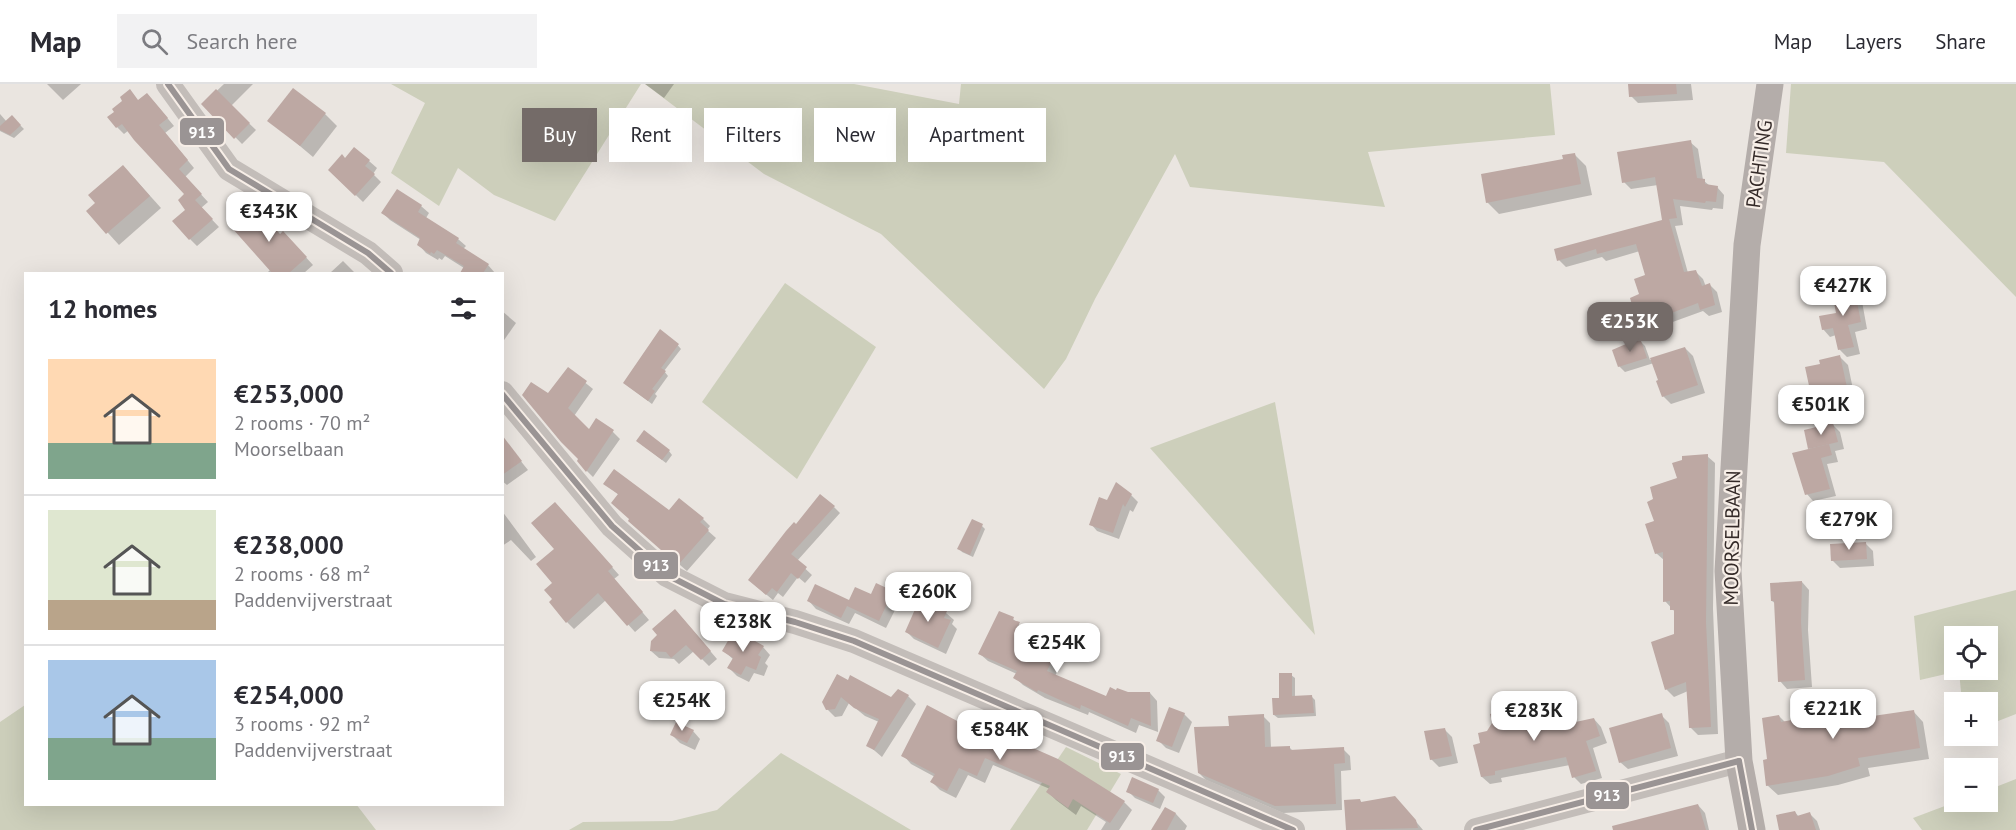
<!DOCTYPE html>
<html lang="en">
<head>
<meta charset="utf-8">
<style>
  :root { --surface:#fff; --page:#f2f2f3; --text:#2b2b33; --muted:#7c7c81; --line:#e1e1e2; --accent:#746b68 }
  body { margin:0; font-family:"PT Sans",sans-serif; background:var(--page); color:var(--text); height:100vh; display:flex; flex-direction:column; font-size:22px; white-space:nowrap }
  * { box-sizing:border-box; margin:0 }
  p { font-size:20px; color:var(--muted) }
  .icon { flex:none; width:33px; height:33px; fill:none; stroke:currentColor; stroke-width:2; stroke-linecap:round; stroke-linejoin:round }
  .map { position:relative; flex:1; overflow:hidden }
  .sheet { position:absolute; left:24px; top:188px; width:480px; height:534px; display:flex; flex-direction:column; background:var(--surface); border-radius:0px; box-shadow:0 6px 24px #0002 }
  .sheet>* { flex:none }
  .guide { position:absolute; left:522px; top:24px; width:570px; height:54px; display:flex; gap:12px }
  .fabs { position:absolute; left:1944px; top:542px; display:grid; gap:12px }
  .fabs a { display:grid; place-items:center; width:54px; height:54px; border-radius:0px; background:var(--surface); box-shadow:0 6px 24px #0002; font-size:30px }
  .price { position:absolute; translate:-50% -51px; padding:0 14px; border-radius:12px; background:#fff; color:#222; font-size:20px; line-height:39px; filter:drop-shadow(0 2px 3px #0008) }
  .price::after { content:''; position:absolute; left:50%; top:36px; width:18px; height:14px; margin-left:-9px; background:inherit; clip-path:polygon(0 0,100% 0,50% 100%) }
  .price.active { background:var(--accent); color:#fff }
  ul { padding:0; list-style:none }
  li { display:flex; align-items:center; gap:18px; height:150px; padding:0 24px }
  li+li { border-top:2px solid var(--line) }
  li span { display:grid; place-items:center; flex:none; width:168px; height:120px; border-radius:0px; color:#555 }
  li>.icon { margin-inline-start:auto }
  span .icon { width:72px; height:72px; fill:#fffc; stroke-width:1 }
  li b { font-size:26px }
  h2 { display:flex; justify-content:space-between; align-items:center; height:72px; padding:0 24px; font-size:26px }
  .pill { padding:0 21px; border-radius:0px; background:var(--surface); box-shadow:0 6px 24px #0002; font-size:21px; line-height:54px }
  .pill.active { background:var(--accent); color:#fff }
  header { display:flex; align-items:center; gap:36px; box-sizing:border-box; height:84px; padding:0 30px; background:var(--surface); border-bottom:2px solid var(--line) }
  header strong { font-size:28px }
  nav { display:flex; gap:33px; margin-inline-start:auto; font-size:21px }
  .search { width:420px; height:54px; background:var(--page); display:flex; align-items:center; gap:15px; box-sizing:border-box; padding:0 21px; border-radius:0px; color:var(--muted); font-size:22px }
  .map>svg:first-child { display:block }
  .green { fill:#cdcfbb; fill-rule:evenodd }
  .shadow { fill:#0003 }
  .building { fill:#bda8a3 }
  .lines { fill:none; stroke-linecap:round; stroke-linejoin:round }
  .tertiary { stroke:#c3bdb9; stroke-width:24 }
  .secondary { stroke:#b4adaa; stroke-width:27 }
  .bus-1-casing { stroke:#f7eee7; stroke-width:10 }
  .bus-1 { stroke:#9a9494; stroke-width:6 }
  .labels { text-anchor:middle; stroke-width:4.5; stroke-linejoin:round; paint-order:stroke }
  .street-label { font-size:20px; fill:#342a28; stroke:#f7eee7 }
  .line-badge { stroke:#f7eee7; stroke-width:2 }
  .badge-label { font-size:16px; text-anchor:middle; font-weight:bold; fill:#fff }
</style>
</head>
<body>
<header>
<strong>Map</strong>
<div class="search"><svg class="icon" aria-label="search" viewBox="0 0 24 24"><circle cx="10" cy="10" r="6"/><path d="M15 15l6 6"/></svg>Search here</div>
<nav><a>Map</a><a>Layers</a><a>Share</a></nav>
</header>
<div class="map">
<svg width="2016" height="746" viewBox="0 0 2016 746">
  <rect width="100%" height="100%" fill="#eae5e0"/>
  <g class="green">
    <path d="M391 0H641L555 137 494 111 458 84 439 122 391 89 425 19Z"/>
    <path d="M645 0H854L959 20 961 0H1550L1555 51 1368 68 1385 123 1190 103 1175 70 1095 215 1066 275 1044 305 881 150 764 90Z"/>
    <path d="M1791 0H2016V213L1884 78 1786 69Z"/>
    <path d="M785 199 876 263 797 395 702 318Z"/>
    <path d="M1275 318 1315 551 1150 364Z"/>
    <path d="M2016 506V630L1988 641V618H1962L1959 587 1920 596 1914 532ZM1954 552H1988V585H1954Z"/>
    <path d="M25 621 26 720H356L376 746H0V638Z"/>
    <path d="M1066 663 1121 690 1087 746H1010Z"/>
    <path d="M781 669 911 746H569L583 738 672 737 717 726Z"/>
    <path d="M2016 695V746H1922L1913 734 1958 717H1988V706Z"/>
  </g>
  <g class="shadow">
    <path d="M47 0H81L63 16Z"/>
    <path d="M224 0H253L231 22 256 46 242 60 203 20Z"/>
    <path d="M645 0H674L664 14Z"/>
    <path d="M1630 0H1691L1693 16 1638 19 1631 12Z"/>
    <path d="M139 17 154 18 174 42 165 49 194 84 185 93 208 118 201 124 219 143 197 162 190 155 186 110 129 46 124 50 117 43Z"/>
    <path d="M0 30 7 38 12 33 24 45 14 54 0 47Z"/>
    <path d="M325 30 337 42 313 73 269 36Z"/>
    <path d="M1690 58 1698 65 1703 96 1711 103H1717L1724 111 1723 125 1713 124 1712 126 1680 122 1683 141 1675 142 1688 189 1696 188 1703 195 1706 203 1710 201 1717 208 1722 228 1709 232 1703 227 1634 252 1627 245 1647 192 1640 167 1606 177 1602 173 1566 183 1559 176 1663 137 1658 101 1631 105 1624 98Z"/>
    <path d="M1575 71 1586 82 1592 111 1499 130 1487 118Z"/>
    <path d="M345 76 369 77 377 84 373 90 381 98 363 118 330 86Z"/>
    <path d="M134 94 161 124 119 161 88 127Z"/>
    <path d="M421 122 429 129 426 134 458 155 466 162 463 165 488 181 495 189H461L464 184 445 172 442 176 439 174 438 176 426 169 419 161 421 156 390 136 383 129Z"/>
    <path d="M280 152 290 156 313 181 304 189H267L271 185Z"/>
    <path d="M343 177 355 189H330Z"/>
    <path d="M1853 205 1861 212 1867 245 1855 248 1860 270 1847 273 1840 266 1836 251 1830 253 1823 245 1838 230Z"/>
    <path d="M502 227 516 239 502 259Z"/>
    <path d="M1639 256 1645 262 1650 276 1685 264 1693 272 1705 309 1671 320 1663 312 1654 279 1625 288 1619 282Z"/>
    <path d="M674 257 681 265 664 287 668 292 655 310 657 312 652 320 628 302Z"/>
    <path d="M1840 273 1848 281 1855 315 1837 319 1833 315 1821 318 1813 311 1822 281Z"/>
    <path d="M568 285 593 305 574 332 590 347 613 348 620 355 593 393 586 386 548 311Z"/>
    <path d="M1833 341 1840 348 1844 365 1835 367 1838 378 1827 380 1836 412 1813 417 1807 410 1811 366 1809 364Z"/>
    <path d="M507 360 528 386 507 401 502 397V363Z"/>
    <path d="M641 360 669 367 672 371 666 379Z"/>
    <path d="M1707 372 1715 379 1713 525 1718 650 1698 651 1690 643 1688 607 1674 613 1666 605 1675 551 1676 529 1665 517V477L1656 469V438L1678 395Z"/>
    <path d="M605 400 669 428 703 435 710 442 707 446 716 454 687 487 637 444 619 411Z"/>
    <path d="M1131 411 1138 418 1133 428 1130 426 1119 455 1097 447 1091 440 1108 418Z"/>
    <path d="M834 423 840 429 797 477 812 491 805 499 798 493 783 513 778 509 773 516 756 502 796 442Z"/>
    <path d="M502 427 536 473 531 477 511 456 502 462Z"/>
    <path d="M562 427 619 491 614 495 649 536 635 548 606 516 574 545 567 538 554 515 556 465Z"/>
    <path d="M982 442 985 445 973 473 962 468 959 464Z"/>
    <path d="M1865 459 1873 467 1874 482 1840 484 1832 476Z"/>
    <path d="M1802 498 1809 506 1808 546 1812 603 1787 605 1780 597 1776 520 1772 517Z"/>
    <path d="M892 508 900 516 886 544 855 529 849 540 816 525 809 517 849 518Z"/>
    <path d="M946 529 954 536 952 540 957 545 946 570 914 555 907 548Z"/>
    <path d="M1000 529 1013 535 1026 547 1025 549 1058 563 1066 571 1055 592 1107 614 1128 610 1150 609 1157 617 1158 648 1139 641 1136 649 1089 628 1088 631 1045 614 1023 601 1015 593 1017 590 988 577 980 570Z"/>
    <path d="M682 534 717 575 709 582 694 567 679 580 674 575 659 574 651 567Z"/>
    <path d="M763 563 770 571 765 579 768 582 764 592 754 589 749 598 737 592 729 584 734 576 724 567Z"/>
    <path d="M1291 591 1295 594V613L1311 612 1315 616 1316 632 1278 634 1274 631Z"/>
    <path d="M849 598 891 615 898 607 908 612 916 620 882 673 868 661 879 638 865 632 849 619 842 632 835 633 827 625Z"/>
    <path d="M1861 609 1872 619 1874 634 1913 627 1923 638 1929 675 1868 684 1870 692 1838 701 1778 711 1767 701 1769 676 1779 632 1785 638 1825 631Z"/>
    <path d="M1542 620 1549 627 1553 645 1594 635 1601 643 1607 659 1593 664 1602 694 1581 700 1574 693 1570 681 1501 694 1502 698 1490 700 1482 693V661L1488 649Z"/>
    <path d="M1184 630 1192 638 1179 669 1166 664 1158 656Z"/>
    <path d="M1661 631 1669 639 1678 672 1628 685 1620 678Z"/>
    <path d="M1263 632 1270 639 1271 664 1289 663 1293 667 1343 665 1350 672 1351 686 1341 687 1342 726 1283 729 1206 696 1199 689 1230 643Z"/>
    <path d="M1444 645 1452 653 1458 679 1439 683 1431 675Z"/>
    <path d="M693 647 700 655 695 666 680 659 672 651Z"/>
    <path d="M979 650 1124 718 1132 726 1119 746H1101L1106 738 1081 722 1076 731 1056 716 1048 708 1050 705 993 681 985 699 968 691 956 714 940 706 932 698 935 693 911 680 903 671Z"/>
    <path d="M1158 706 1165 713 1160 725 1135 714 1128 707Z"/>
    <path d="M1346 717H1360L1363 719 1402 721 1423 746H1347Z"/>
    <path d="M1698 721 1705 729 1709 746H1639L1636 737Z"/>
    <path d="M1165 725 1176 730 1187 742 1185 746H1153Z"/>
    <path d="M1795 728 1799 733 1810 730 1817 737 1820 746H1780L1778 732Z"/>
  </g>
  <g class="building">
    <path d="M1628 0H1676L1677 10 1629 13Z"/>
    <path d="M293 4 326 29 300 62 267 37Z"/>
    <path d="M130 5 138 16 147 9 168 34 159 41 188 76 179 85 202 110 195 116 213 135 189 156 172 137 185 126 178 116 184 110 134 56 122 40 116 44 107 33 114 28 112 25 122 17 120 13Z"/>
    <path d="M216 5 250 39 234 55 201 20Z"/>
    <path d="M12 31 21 41 10 51 0 46V42Z"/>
    <path d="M1691 56 1697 94 1705 95V100L1718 102 1716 118 1706 117 1705 119 1673 115 1677 134 1669 135 1684 188 1696 186 1702 202 1710 199 1715 221 1700 226 1698 219 1626 246 1620 228 1633 224 1630 214 1639 210 1634 195 1645 191 1636 160 1597 170 1596 165 1557 177 1554 165 1662 136 1655 93 1622 99 1617 68Z"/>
    <path d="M354 63 370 76 365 82 375 90 355 112 328 86 342 70 345 74Z"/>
    <path d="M1575 69 1581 100 1486 119 1481 90 1563 75 1562 71Z"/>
    <path d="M123 81 150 112 106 150 86 127 95 119 88 111Z"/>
    <path d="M397 105 422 121 418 128 459 154 456 159 489 180 483 189H460L464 182 437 166 434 170 431 168 430 170 417 161 420 154 381 129Z"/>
    <path d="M256 123 280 150 283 147 307 173 289 189H272L232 144Z"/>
    <path d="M1854 203 1861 238 1848 241 1854 263 1838 266 1833 244 1822 246 1819 232 1836 229 1832 208Z"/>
    <path d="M660 245 679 260 661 284 666 287 652 305 655 307 648 317 623 299Z"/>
    <path d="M1640 254 1647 274 1618 283 1612 266Z"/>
    <path d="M1685 263 1698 301 1662 313 1656 297 1658 296 1650 274Z"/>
    <path d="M1840 271 1848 308 1828 312 1827 308 1811 311 1805 283 1820 280 1819 276Z"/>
    <path d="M568 283 587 297 568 324 589 345 596 334 614 346 586 388 577 377 578 375 561 358 522 311 531 298 548 309Z"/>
    <path d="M1833 339 1838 358 1808 365 1804 346Z"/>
    <path d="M644 346 670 366 662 376 636 357Z"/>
    <path d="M502 351 522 377 502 391Z"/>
    <path d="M1829 360 1832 371 1821 374 1830 405 1805 411 1792 369Z"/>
    <path d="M1708 370 1706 538 1711 643 1689 644 1686 598 1665 606 1651 558 1674 550V526H1670V517L1663 518V468L1655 470 1645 440 1654 437 1647 418 1653 415 1650 403 1677 394 1672 379 1682 376V372Z"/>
    <path d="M614 385 669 426 679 414 704 434 700 438 709 446 678 481 628 437 629 435 611 419 618 410 603 400Z"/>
    <path d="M1116 398 1132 410 1125 423 1123 420 1113 449 1089 441 1099 413 1107 416Z"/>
    <path d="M820 410 835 422 791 470 807 483 798 495 791 489 777 508 772 504 766 511 748 496 786 447 794 438 796 440Z"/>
    <path d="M555 418 613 483 608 487 643 528 627 542 598 509 566 539 549 518 552 515 544 506 552 499 536 480 554 465 531 439Z"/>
    <path d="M972 435 983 440 970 471 957 465Z"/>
    <path d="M1866 458 1867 475 1831 477 1830 460Z"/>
    <path d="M1802 497 1801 538 1805 596 1778 598 1774 517H1771L1770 499Z"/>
    <path d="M876 499 893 507 879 537 847 522 841 534 807 517 815 500 849 516 855 503 871 510Z"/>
    <path d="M920 514 947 527 944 534 951 536 938 564 905 548Z"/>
    <path d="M675 525 711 567 701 576 686 561 671 574 666 568 650 567 651 557 657 551 652 545Z"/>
    <path d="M999 527 1014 533 1013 536 1020 538 1017 544 1059 562 1047 587 1106 612 1110 603 1116 606 1117 604 1128 608H1150L1151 642 1131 634 1128 642 1081 621 1080 625 1038 606 1037 608 1013 594 1017 587 978 570Z"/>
    <path d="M737 547 764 562 758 571 761 573 756 586 746 582 741 591 727 584 733 574 722 567 729 555 731 557Z"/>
    <path d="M1279 589H1292V612L1312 611 1314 629 1273 631 1272 614H1279Z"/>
    <path d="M837 590 848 596 850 591 891 613 898 605 909 611 874 666 866 662 879 635 854 624 841 613 835 625 826 626 822 618Z"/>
    <path d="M1862 607 1866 633 1914 626 1920 664 1858 674 1860 682 1828 692 1766 702 1763 676 1767 675 1762 634 1779 631 1781 638 1823 630 1820 614Z"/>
    <path d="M1542 618 1548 644 1594 634 1600 652 1586 657 1596 687 1572 694 1566 673 1495 687V691L1481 693 1473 661 1480 659 1478 649 1487 647 1492 639 1490 630Z"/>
    <path d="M927 621 978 648 981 641 1058 675 1125 717 1110 739 1073 715 1068 724 1046 708 1050 702 985 674 977 692 959 684 947 707 930 698 935 690 901 672Z"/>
    <path d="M1169 623 1185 629 1172 663 1156 657Z"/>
    <path d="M1662 629 1671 664 1619 679 1609 644Z"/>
    <path d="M1264 630 1265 663 1290 662V666L1344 663 1345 679 1334 680 1336 720 1275 722 1198 689 1194 643 1229 642 1228 632Z"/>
    <path d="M676 638 694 646 687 659 670 651Z"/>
    <path d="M1445 644 1452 672 1430 676 1424 647Z"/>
    <path d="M1132 693 1159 705 1153 719 1126 708Z"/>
    <path d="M1395 712 1416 736 1418 744 1346 746 1344 716 1360 715 1361 718Z"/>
    <path d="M1698 720 1706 746H1613L1612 742Z"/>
    <path d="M1165 723 1176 729 1167 746H1151Z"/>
    <path d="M1795 727 1797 732 1810 728 1816 746H1779L1776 731Z"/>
  </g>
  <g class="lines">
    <g class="tertiary">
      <path d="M168 0 229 85 368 169 391 189"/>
      <path d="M502 309 612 442 667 491 724 520 795 538 854 557 1293 746"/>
      <path d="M1476 746 1739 677"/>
    </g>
    <path class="secondary" d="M1752 746 1739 677 1728 487 1747 161 1770 0"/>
    <defs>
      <g id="bus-1">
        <path d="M168 0 229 85 368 169 391 189"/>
        <path d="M502 310 612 442 667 491 724 520 795 538 854 557 1293 746"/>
        <path d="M1739 677 1752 746"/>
        <path d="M1476 746 1739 677"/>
      </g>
    </defs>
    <use href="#bus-1" class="bus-1-casing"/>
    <use href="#bus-1" class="bus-1"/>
  </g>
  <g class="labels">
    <g class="street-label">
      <text transform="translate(1759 80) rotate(-82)" y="7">PACHTING</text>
      <text transform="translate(1732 454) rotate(-89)" y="7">MOORSELBAAN</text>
    </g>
  </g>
  <g class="line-badge">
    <rect x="179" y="33" width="46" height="29" rx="6" fill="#9a9494"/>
    <rect x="633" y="467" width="46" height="29" rx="6" fill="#9a9494"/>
    <rect x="1100" y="658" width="45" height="29" rx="6" fill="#9a9494"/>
    <rect x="1585" y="697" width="45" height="29" rx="6" fill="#9a9494"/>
  </g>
  <g class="badge-label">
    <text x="202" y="54">913</text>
    <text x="656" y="487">913</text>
    <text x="1122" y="678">913</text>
    <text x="1607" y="717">913</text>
  </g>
</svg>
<div class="fabs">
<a><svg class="icon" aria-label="locate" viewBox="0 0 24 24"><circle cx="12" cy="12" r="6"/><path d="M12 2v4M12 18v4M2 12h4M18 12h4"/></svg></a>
<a>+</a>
<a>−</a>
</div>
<b class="price" style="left:269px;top:159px">€343K</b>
<b class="price" style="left:1843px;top:233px">€427K</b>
<b class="price active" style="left:1630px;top:269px">€253K</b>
<b class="price" style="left:1821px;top:352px">€501K</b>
<b class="price" style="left:1849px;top:467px">€279K</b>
<b class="price" style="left:928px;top:539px">€260K</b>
<b class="price" style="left:743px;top:569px">€238K</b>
<b class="price" style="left:1057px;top:590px">€254K</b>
<b class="price" style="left:682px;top:648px">€254K</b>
<b class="price" style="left:1833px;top:656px">€221K</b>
<b class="price" style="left:1534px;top:658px">€283K</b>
<b class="price" style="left:1000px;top:677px">€584K</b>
<div class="guide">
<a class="pill active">Buy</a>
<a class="pill">Rent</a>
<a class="pill">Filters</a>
<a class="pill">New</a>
<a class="pill">Apartment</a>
</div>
<section class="sheet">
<h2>12 homes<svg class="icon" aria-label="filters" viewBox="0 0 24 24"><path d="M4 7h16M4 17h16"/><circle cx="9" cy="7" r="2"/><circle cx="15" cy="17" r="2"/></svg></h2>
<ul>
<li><span style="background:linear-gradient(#ffd9b3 70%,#7fa58c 0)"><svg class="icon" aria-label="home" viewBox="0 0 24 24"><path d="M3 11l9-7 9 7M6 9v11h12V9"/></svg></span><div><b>€253,000</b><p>2 rooms · 70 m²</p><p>Moorselbaan</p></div></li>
<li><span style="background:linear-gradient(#dfe7d0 75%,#b9a48a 0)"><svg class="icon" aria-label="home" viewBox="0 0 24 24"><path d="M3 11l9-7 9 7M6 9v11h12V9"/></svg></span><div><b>€238,000</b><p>2 rooms · 68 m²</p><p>Paddenvijverstraat</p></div></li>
<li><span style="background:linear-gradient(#a9c7e8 65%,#7fa58c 0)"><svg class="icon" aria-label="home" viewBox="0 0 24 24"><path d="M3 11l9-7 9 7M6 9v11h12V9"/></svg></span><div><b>€254,000</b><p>3 rooms · 92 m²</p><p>Paddenvijverstraat</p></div></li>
</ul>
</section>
</div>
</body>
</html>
